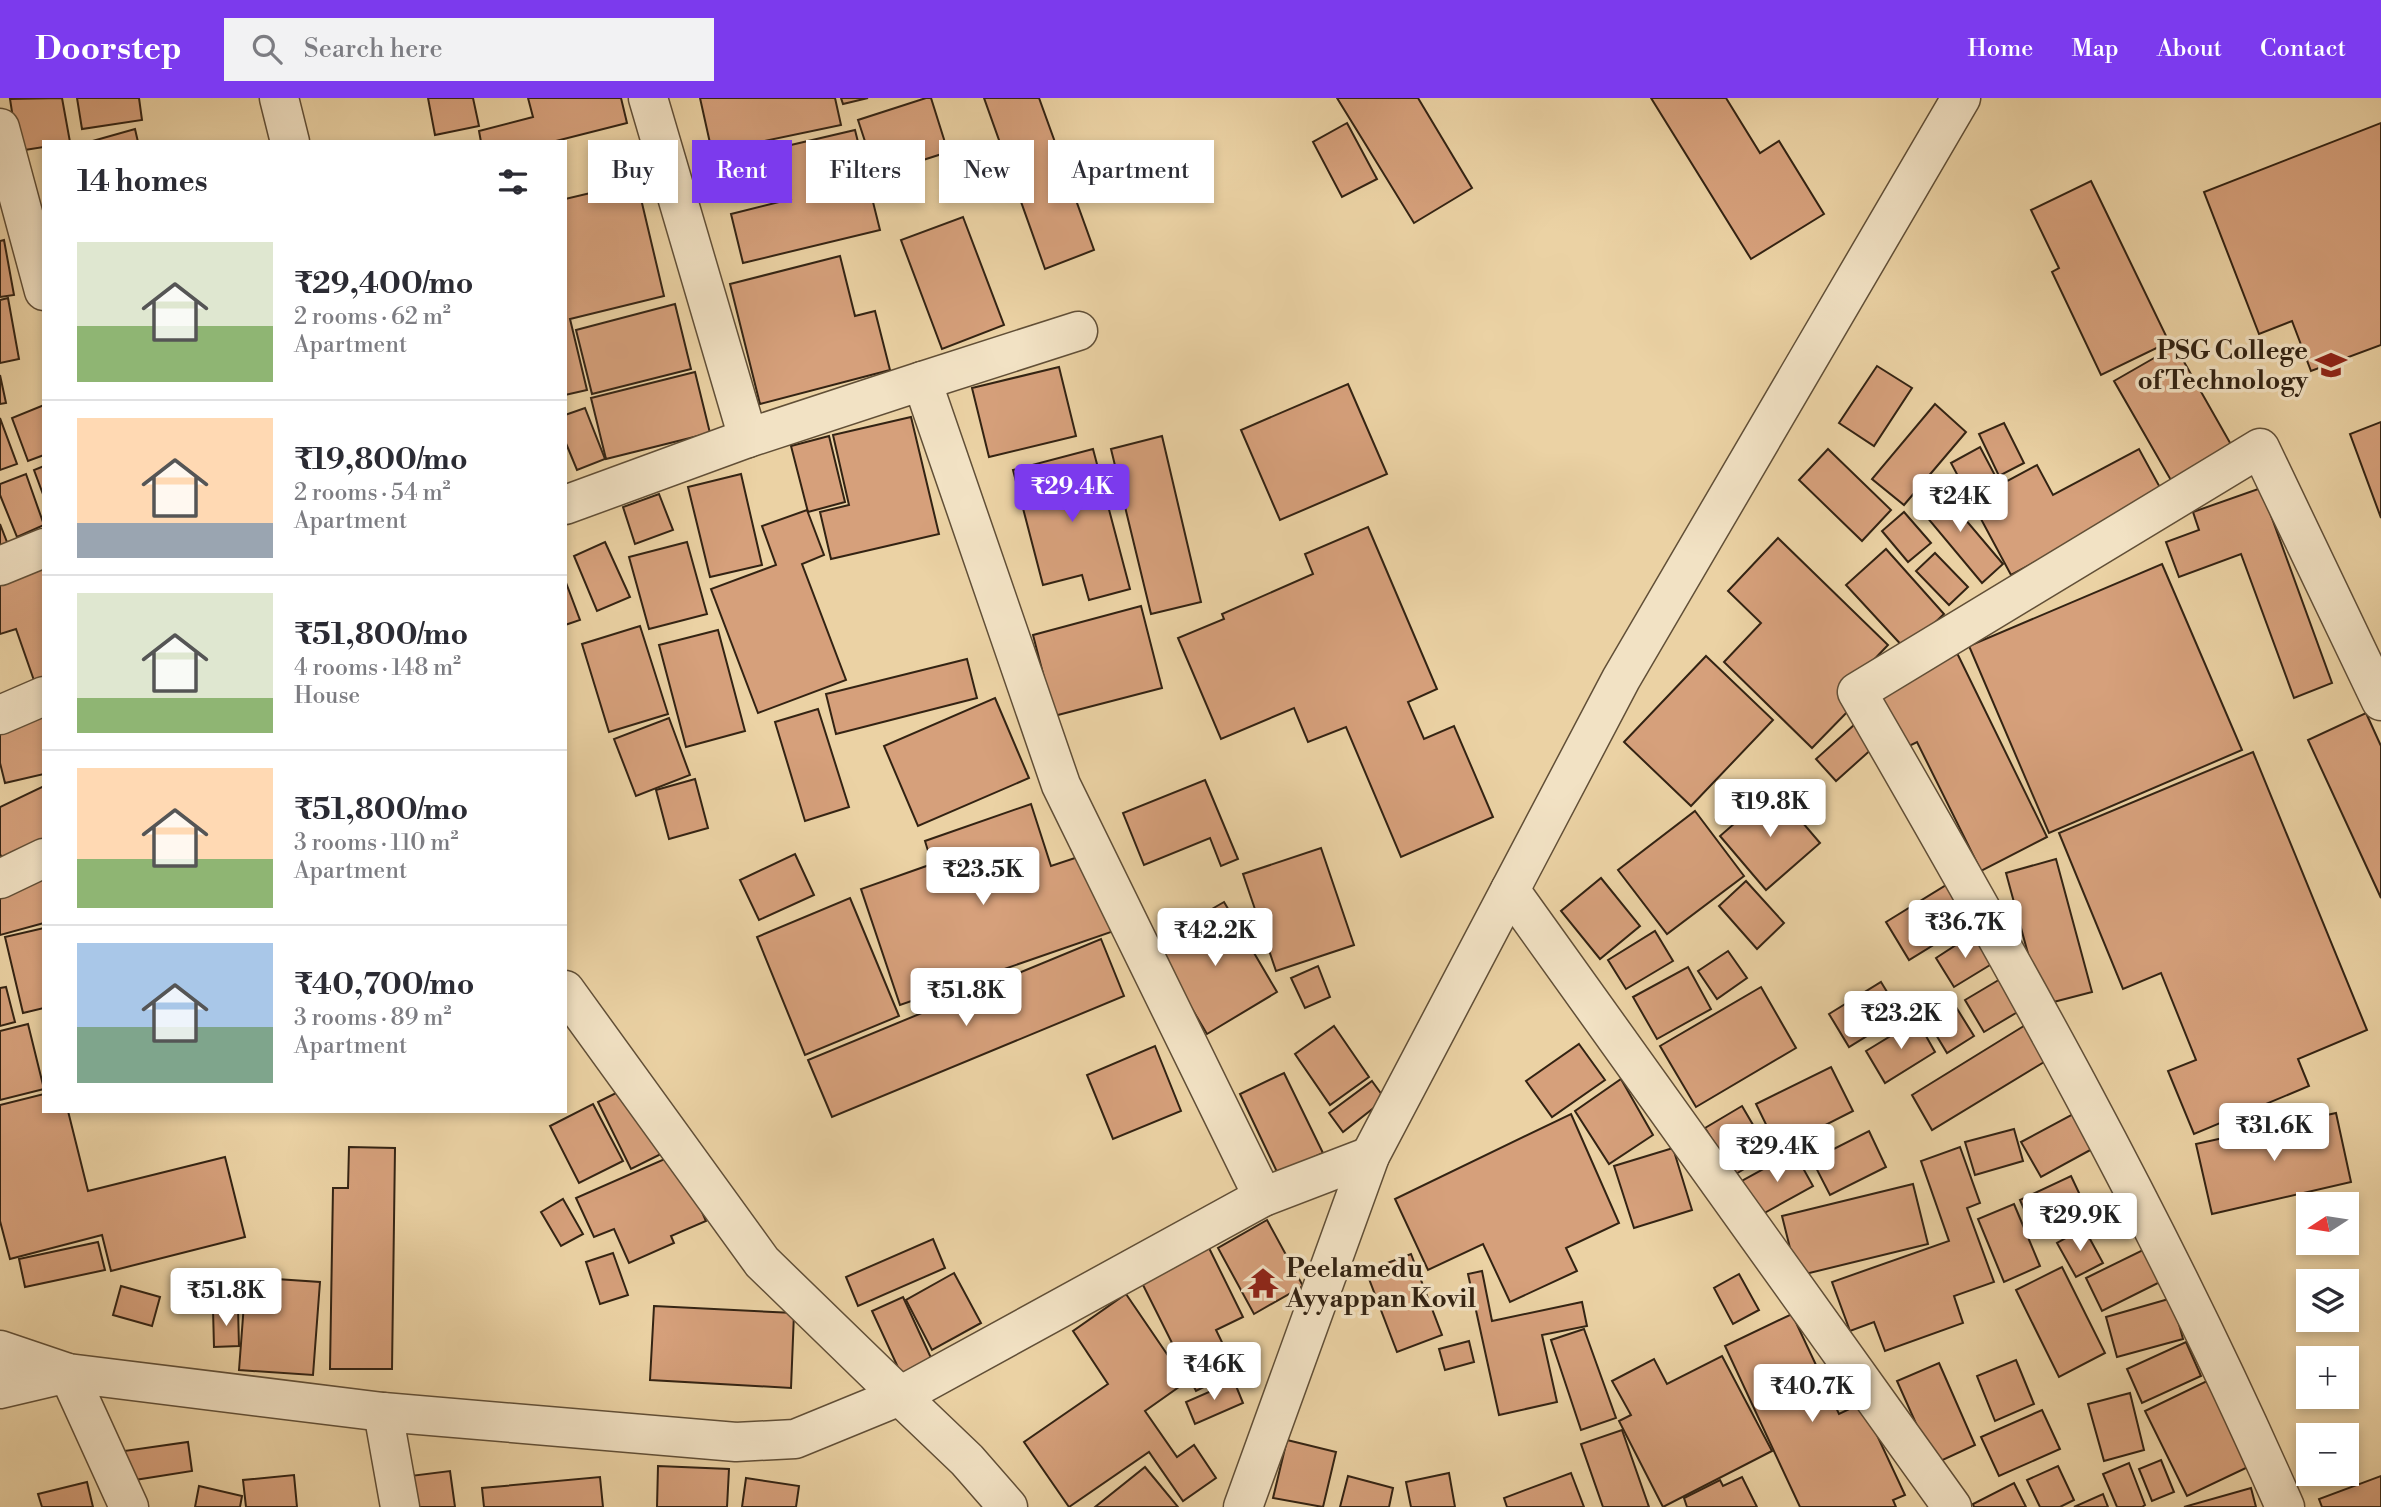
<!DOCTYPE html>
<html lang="en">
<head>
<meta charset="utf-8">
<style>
  :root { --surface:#fff; --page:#f2f2f3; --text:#2b2b33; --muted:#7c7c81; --line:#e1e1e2; --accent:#7c3aed }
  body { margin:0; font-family:"Libre Bodoni",serif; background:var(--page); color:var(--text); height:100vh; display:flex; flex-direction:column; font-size:26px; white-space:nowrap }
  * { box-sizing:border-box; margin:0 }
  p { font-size:23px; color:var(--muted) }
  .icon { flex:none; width:38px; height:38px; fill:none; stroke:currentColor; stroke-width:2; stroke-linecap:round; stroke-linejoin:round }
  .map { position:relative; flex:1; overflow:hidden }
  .sheet { position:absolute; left:42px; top:42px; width:525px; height:973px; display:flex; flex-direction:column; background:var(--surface); border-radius:0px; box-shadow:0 4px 10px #0003 }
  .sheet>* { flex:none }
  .guide { position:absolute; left:588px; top:42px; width:665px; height:63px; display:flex; gap:14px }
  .needle { width:46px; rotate:258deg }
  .fabs { position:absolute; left:2296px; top:1094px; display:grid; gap:14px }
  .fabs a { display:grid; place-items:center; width:63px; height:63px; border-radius:0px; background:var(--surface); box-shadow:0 4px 10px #0003; font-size:35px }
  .price { position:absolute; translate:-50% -60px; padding:0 16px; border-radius:7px; background:#fff; color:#222; font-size:23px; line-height:46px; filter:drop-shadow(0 2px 4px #0008) }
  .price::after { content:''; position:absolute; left:50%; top:42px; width:21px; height:16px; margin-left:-10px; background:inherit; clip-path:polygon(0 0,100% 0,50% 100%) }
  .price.on { background:var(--accent); color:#fff }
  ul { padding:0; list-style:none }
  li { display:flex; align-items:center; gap:21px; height:175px; padding:0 35px }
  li+li { border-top:2px solid var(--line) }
  li span { display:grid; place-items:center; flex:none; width:196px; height:140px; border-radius:0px; color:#555 }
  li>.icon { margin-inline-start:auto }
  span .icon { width:84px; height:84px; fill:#fffc; stroke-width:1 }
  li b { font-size:30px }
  h2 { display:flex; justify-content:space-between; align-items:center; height:84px; padding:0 35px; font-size:30px }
  .pill { padding:0 24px; border-radius:0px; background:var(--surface); box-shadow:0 4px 10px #0003; font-size:24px; line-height:63px }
  .pill.on { background:var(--accent); color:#fff }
  header { display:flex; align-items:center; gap:42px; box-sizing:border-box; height:98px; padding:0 35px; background:var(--accent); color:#fff }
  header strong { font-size:33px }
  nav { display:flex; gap:38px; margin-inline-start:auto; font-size:24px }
  .search { width:490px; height:63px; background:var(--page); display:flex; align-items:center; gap:18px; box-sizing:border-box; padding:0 24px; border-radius:0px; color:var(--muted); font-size:26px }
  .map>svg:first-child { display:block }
  .building { fill:#d6a07b; stroke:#332313; stroke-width:2 }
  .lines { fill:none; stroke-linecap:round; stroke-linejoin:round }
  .minor-casing { stroke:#614f37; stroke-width:41 }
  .minor { stroke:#f2e2c4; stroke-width:38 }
  .labels { text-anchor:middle; stroke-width:7; stroke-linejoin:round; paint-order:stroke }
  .poi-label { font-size:26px; font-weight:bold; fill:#332313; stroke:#f2e2c4; text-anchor:end }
</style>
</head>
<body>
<header>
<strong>Doorstep</strong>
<div class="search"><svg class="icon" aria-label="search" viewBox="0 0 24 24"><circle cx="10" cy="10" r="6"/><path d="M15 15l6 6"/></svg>Search here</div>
<nav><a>Home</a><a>Map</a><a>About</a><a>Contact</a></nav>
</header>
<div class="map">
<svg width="2381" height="1409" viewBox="0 0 2381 1409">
  <rect width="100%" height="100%" fill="#ebd2a4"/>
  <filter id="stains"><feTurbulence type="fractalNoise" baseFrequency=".00286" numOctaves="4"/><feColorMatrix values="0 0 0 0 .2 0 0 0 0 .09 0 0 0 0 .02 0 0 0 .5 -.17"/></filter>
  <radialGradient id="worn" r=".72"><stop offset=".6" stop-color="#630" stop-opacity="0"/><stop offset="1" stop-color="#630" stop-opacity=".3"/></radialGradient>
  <g class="building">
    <path d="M62 0 70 44H44V49L18 53 10 1Z"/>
    <path d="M77 0H139L142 22 82 31Z"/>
    <path d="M428 0H473L479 28 435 37Z"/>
    <path d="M528 0H621L627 25 552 44H481L479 33 533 19Z"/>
    <path d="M700 0H835L841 27 712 54Z"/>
    <path d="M841 0H868L843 6Z"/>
    <path d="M926 0H931L948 54 876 77 858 22Z"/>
    <path d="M984 0H1039L1094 152 1045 171Z"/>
    <path d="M1337 0H1418L1472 90 1414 125Z"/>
    <path d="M1651 0H1726L1760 55 1779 43 1824 116 1751 161Z"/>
    <path d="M1347 25 1377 81 1342 99 1313 44Z"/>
    <path d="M2381 25V247L2311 273 2292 223 2259 236 2204 94Z"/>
    <path d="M135 31 138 44H89Z"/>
    <path d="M855 32 880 132 743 165 731 116 791 101 778 50Z"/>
    <path d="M2091 83 2169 244 2101 277 2052 174 2059 170 2031 112Z"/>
    <path d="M637 84 664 198 570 221 587 292 565 297V101Z"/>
    <path d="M963 119 1004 227 942 251 901 142Z"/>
    <path d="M4 142 14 197 0 199V143Z"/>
    <path d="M840 158 855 218 875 213 890 272 760 306 730 186Z"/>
    <path d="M8 200 19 261 0 265V202Z"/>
    <path d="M675 206 691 271 592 296 576 232Z"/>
    <path d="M2175 248 2233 350 2172 384 2114 283Z"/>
    <path d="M1877 268 1912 290 1874 348 1839 325Z"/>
    <path d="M1059 269 1076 338 989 359 972 290Z"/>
    <path d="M695 274 710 335 606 361 591 300Z"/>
    <path d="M0 277 6 305 0 306Z"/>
    <path d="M1348 286 1387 376 1280 422 1241 332Z"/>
    <path d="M1935 306 1966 334 1904 407 1872 381Z"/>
    <path d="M44 307V357L28 363 12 320Z"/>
    <path d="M585 310 605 361 577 372 565 343V317Z"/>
    <path d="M911 319 939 436 831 461 820 414 849 407 833 337Z"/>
    <path d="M0 320 17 366 0 372Z"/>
    <path d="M2381 324V420L2350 336Z"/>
    <path d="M2004 325 2024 365 1999 378 1979 336Z"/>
    <path d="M829 338 845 404 808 414 791 348Z"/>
    <path d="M1162 338 1201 504 1151 516 1111 351Z"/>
    <path d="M1980 349 2000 387 2037 367 2053 397 2139 351 2163 395 2011 477 1951 365Z"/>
    <path d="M1093 351 1130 491 1089 502 1082 477 1043 487 1013 372Z"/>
    <path d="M1828 351 1891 412 1862 443 1799 382Z"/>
    <path d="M44 368V399L34 372Z"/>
    <path d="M26 376 44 427 17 439 0 397V386Z"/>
    <path d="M741 376 762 467 710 479 688 389Z"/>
    <path d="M1937 388 2003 466 1982 485 1916 406Z"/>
    <path d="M2261 390 2332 585 2294 600 2241 456 2179 479 2166 444 2199 432 2193 414Z"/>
    <path d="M659 396 673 432 635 446 623 409Z"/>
    <path d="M807 412 824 457 802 466 846 582 758 615 711 491 776 467 762 428Z"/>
    <path d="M1904 414 1931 445 1908 464 1882 433Z"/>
    <path d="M0 426 12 457 0 462Z"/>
    <path d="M1368 429 1437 591 1408 604 1424 641 1454 628 1493 719 1401 759 1346 629 1308 644 1294 610 1221 641 1178 540 1224 521 1222 516 1313 476 1305 456Z"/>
    <path d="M1778 440 1888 547 1842 595 1854 607 1812 650 1724 564 1761 525 1728 493Z"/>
    <path d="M605 444 630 499 597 513 574 458Z"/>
    <path d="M687 444 707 516 649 531 629 459Z"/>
    <path d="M1886 451 1944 516 1906 552 1846 487Z"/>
    <path d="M1935 455 1968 489 1949 507 1916 473Z"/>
    <path d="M44 464V589L37 591 16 531 0 536V479Z"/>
    <path d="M2162 466 2242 652 2049 735 1969 548Z"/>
    <path d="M565 482 580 522 565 527Z"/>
    <path d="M1141 508 1162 590 1054 618 1033 537Z"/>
    <path d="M640 528 668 616 609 634 582 546Z"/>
    <path d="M718 532 745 633 686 649 659 547Z"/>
    <path d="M1957 555 2047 739 1981 773 1917 644 1901 652 1874 597Z"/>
    <path d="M1706 558 1773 622 1691 708 1624 644Z"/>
    <path d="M967 561 977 600 836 636 826 596Z"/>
    <path d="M995 600 1029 680 918 728 884 648Z"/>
    <path d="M818 611 849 709 805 723 775 624Z"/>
    <path d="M2366 615 2381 648V800L2308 642Z"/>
    <path d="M44 618V676L5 685 0 665V630Z"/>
    <path d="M669 620 690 677 636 698 614 641Z"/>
    <path d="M1854 627 1874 649 1836 683 1816 661Z"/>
    <path d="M2253 654 2367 932 2298 961 2309 988 2194 1036 2168 973 2196 962 2161 875 2123 891 2059 735Z"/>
    <path d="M695 681 708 730 669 741 656 692Z"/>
    <path d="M1205 682 1238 761 1221 768 1210 740 1144 767 1123 715Z"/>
    <path d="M44 688V752L7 770 0 756V709Z"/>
    <path d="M1774 691 1820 745 1766 792 1720 738Z"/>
    <path d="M1031 706 1051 768 1087 756 1114 833 900 907 861 791 932 766 925 743Z"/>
    <path d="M1695 713 1744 778 1667 836 1618 772Z"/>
    <path d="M1321 750 1354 847 1276 873 1243 776Z"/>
    <path d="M795 756 814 797 759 822 740 782Z"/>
    <path d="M2056 761 2092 894 2042 907 2006 775Z"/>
    <path d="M44 778V825L0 837V790Z"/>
    <path d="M1601 780 1640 828 1600 861 1561 813Z"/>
    <path d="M1956 781 1979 819 1909 862 1886 824Z"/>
    <path d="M1746 783 1784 825 1757 851 1719 808Z"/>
    <path d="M850 800 899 918 805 957 757 839Z"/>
    <path d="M1224 804 1277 894 1207 936 1153 845Z"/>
    <path d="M44 830V910L23 915 5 839Z"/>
    <path d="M1655 833 1673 863 1626 891 1608 862Z"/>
    <path d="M1976 834 1995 864 1954 889 1936 860Z"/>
    <path d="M1101 841 1124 898 832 1019 808 962Z"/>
    <path d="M1728 853 1747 880 1717 901 1698 873Z"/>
    <path d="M1318 868 1330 899 1305 910 1291 880Z"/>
    <path d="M1688 869 1711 911 1657 941 1633 899Z"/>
    <path d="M2007 877 2026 909 1984 934 1965 902Z"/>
    <path d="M1881 884 1901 917 1849 949 1829 916Z"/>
    <path d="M6 889 15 924 0 928V890Z"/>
    <path d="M1761 889 1796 950 1696 1009 1660 948Z"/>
    <path d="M1956 909 1974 938 1947 955 1929 925Z"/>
    <path d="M1917 922 1935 954 1885 985 1866 953Z"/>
    <path d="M28 926 44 991 0 1002V933Z"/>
    <path d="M2027 926 2049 961 1932 1032 1912 997Z"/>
    <path d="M1334 928 1369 979 1330 1007 1295 956Z"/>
    <path d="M1579 946 1605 982 1552 1019 1526 983Z"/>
    <path d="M1155 948 1181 1013 1113 1041 1087 977Z"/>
    <path d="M1831 969 1853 1013 1778 1051 1756 1006Z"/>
    <path d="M1284 975 1323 1055 1278 1076 1240 996Z"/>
    <path d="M1621 981 1653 1037 1609 1066 1575 1013Z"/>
    <path d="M1372 983 1385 1001 1343 1034 1329 1015Z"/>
    <path d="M632 987 665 1054 631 1071 598 1004Z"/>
    <path d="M44 996V1013H68L88 1093 225 1059 245 1139 111 1173 102 1137 10 1161 0 1123V1007Z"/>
    <path d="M593 1006 623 1063 579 1085 550 1028Z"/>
    <path d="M1742 1008 1770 1056 1734 1077 1705 1030Z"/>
    <path d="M2075 1015 2094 1050 2041 1079 2021 1044Z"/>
    <path d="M2336 1015 2351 1084 2212 1116 2196 1046Z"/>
    <path d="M1571 1016 1619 1125 1566 1150 1577 1173 1510 1204 1483 1146 1428 1172 1395 1101Z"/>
    <path d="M2014 1031 2023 1063 1975 1077 1965 1044Z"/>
    <path d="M1869 1033 1886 1069 1830 1097 1812 1062Z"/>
    <path d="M349 1049 395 1050 392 1271H330L333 1090H348Z"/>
    <path d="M1960 1049 1980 1105 1967 1110 1994 1184 1954 1198 1963 1225 1885 1253 1874 1224 1850 1233 1832 1184 1949 1143 1921 1063Z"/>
    <path d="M1673 1050 1692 1112 1634 1130 1614 1068Z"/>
    <path d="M1794 1054 1813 1088 1759 1118 1740 1084Z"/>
    <path d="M676 1056 706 1123 671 1138 674 1145 629 1165 614 1131 594 1139 576 1100Z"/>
    <path d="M2071 1078 2088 1114 2036 1138 2020 1102Z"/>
    <path d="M1913 1086 1928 1146 1797 1178 1782 1118Z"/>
    <path d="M563 1101 583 1136 561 1148 541 1114Z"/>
    <path d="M2124 1103 2128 1117 2096 1127 2091 1113Z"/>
    <path d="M2014 1106 2040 1168 2004 1184 1978 1121Z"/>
    <path d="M1267 1122 1303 1188 1254 1216 1218 1150Z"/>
    <path d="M2084 1130 2103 1165 2076 1179 2057 1145Z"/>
    <path d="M933 1141 945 1170 858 1208 846 1179Z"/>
    <path d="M98 1144 105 1172 25 1189 19 1161Z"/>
    <path d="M1209 1150 1243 1219 1216 1232 1236 1273 1196 1293 1142 1185Z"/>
    <path d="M2145 1151 2160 1184 2102 1213 2086 1180Z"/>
    <path d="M613 1155 628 1197 600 1206 586 1164Z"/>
    <path d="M1411 1156 1442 1237 1397 1254 1366 1173Z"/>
    <path d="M2062 1169 2105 1255 2059 1279 2016 1192Z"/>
    <path d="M1482 1173 1492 1223 1582 1204 1587 1228 1542 1237 1557 1304 1499 1317 1468 1176Z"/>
    <path d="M954 1175 981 1225 932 1252 906 1202Z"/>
    <path d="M1739 1176 1759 1212 1733 1226 1714 1190Z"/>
    <path d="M246 1179 320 1184 313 1277 239 1272Z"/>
    <path d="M121 1188 160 1199 152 1228 113 1217Z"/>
    <path d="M1126 1196 1186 1284 1145 1313 1177 1359 1194 1347 1216 1380 1183 1403 1149 1354 1069 1409 1024 1344 1108 1286 1073 1233Z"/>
    <path d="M903 1199 932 1262 901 1276 872 1213Z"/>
    <path d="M2172 1200 2183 1241 2117 1259 2106 1219Z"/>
    <path d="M654 1208 794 1215 791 1290 650 1282Z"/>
    <path d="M238 1210 239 1248 214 1249 213 1211Z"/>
    <path d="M1792 1216 1839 1316 1862 1305 1905 1397 1893 1402 1896 1409H1800L1725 1248Z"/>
    <path d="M1584 1231 1616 1320 1581 1332 1551 1242Z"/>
    <path d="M1469 1243 1474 1264 1445 1272 1439 1251Z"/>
    <path d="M2186 1244 2201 1278 2142 1305 2127 1271Z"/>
    <path d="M1722 1258 1772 1353 1663 1409 1619 1323 1631 1317 1612 1283 1654 1261 1667 1286Z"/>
    <path d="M2016 1262 2034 1306 1995 1323 1977 1278Z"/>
    <path d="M1939 1265 1975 1347 1934 1366 1897 1283Z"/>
    <path d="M1234 1283 1243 1305 1195 1326 1186 1304Z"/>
    <path d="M2207 1283 2248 1369 2187 1398 2145 1313Z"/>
    <path d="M2130 1295 2144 1352 2104 1363 2088 1306Z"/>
    <path d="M2042 1312 2060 1351 1999 1378 1981 1339Z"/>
    <path d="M1622 1332 1649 1409H1603L1581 1346Z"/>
    <path d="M1287 1342 1336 1354 1323 1409 1273 1400Z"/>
    <path d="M188 1344 192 1373 122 1384 117 1354Z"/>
    <path d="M2161 1362 2174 1394 2152 1403 2139 1371Z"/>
    <path d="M2129 1365 2145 1407 2142 1409H2117L2103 1376Z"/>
    <path d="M658 1368 729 1371 727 1409H657Z"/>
    <path d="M2058 1368 2074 1402 2060 1409H2040L2027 1382Z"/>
    <path d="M1145 1369 1178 1409H1095Z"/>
    <path d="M450 1373 455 1409H414L410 1378Z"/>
    <path d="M1449 1375 1455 1409H1411L1406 1384Z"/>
    <path d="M1571 1375 1584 1409H1507L1504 1400Z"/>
    <path d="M294 1377 297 1409H246L243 1382Z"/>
    <path d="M1348 1378 1393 1390 1389 1409H1340Z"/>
    <path d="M2381 1378V1409H2322L2319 1401Z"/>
    <path d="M600 1379 603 1409H484L482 1390Z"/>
    <path d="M1742 1379 1757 1409H1687L1684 1400 1720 1382 1723 1388Z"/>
    <path d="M746 1380 799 1388 796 1409H742Z"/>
    <path d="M87 1384 93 1409H42L38 1396Z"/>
    <path d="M2014 1385 2026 1409H1974L1973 1406Z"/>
    <path d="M199 1388 242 1398 240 1409H195Z"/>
    <path d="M2251 1390 2256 1409H2184Z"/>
    <path d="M2103 1396 2108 1409H2074Z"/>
  </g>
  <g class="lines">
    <defs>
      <g id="minor">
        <path d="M279 0 290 44"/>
        <path d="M648 0 748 340 922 283 1061 687 1263 1099"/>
        <path d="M0 30 44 193"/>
        <path d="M922 283 1078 233"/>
        <path d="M565 407 748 340"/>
        <path d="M0 468 44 450"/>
        <path d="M0 617 44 598"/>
        <path d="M0 781 44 760"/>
        <path d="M1510 792 1952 1409"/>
        <path d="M565 892 762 1164 900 1298 1263 1099 1370 1058"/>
        <path d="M0 1252 68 1275 383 1314 736 1344 795 1341 900 1298 967 1362 1008 1409"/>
        <path d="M0 1291 68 1275 129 1409"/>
        <path d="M383 1314 400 1409"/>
        <path d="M1243 1409 1370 1058 1621 581 1961 0"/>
        <path d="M2285 1409C2162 1128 2011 860 1857 594L2260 350 2381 603"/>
      </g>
    </defs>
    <use href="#minor" class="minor-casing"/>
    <use href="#minor" class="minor"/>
  </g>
  <defs>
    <symbol id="university-bare" viewBox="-9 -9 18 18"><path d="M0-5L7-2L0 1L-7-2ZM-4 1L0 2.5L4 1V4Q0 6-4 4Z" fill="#8f2418" stroke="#f2e2c4" stroke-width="2.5" paint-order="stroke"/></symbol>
    <symbol id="temple-bare" viewBox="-9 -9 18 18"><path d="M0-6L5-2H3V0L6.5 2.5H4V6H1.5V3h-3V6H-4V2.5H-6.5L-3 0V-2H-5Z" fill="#8f2418" stroke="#f2e2c4" stroke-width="2.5" paint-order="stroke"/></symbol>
  </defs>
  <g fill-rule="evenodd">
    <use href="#university-bare" x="2309" y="245" width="44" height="44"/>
    <use href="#temple-bare" x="1241" y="1163" width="44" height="44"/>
  </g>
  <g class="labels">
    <g class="poi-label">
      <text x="2308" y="261">PSG College<tspan x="2308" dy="30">of Technology</tspan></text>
      <text x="1286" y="1179" text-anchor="start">Peelamedu<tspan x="1286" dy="30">Ayyappan Kovil</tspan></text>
    </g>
  </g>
  <rect width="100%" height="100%" filter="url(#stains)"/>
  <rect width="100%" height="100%" fill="url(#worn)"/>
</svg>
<div class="fabs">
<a><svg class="needle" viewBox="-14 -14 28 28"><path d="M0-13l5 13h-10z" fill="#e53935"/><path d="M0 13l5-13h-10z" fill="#7c7c81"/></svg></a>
<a><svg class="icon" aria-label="layers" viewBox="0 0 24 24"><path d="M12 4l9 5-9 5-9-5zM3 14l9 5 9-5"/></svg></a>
<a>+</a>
<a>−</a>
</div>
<b class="price on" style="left:1072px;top:426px">₹29.4K</b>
<b class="price" style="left:1960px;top:436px">₹24K</b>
<b class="price" style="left:1770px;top:741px">₹19.8K</b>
<b class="price" style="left:983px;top:809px">₹23.5K</b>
<b class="price" style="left:1965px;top:862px">₹36.7K</b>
<b class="price" style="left:1215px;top:870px">₹42.2K</b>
<b class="price" style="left:966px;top:930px">₹51.8K</b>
<b class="price" style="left:1901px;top:953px">₹23.2K</b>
<b class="price" style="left:2274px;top:1065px">₹31.6K</b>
<b class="price" style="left:1777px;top:1086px">₹29.4K</b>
<b class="price" style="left:2080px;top:1155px">₹29.9K</b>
<b class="price" style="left:226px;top:1230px">₹51.8K</b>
<b class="price" style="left:1214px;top:1304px">₹46K</b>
<b class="price" style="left:1812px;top:1326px">₹40.7K</b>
<div class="guide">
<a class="pill">Buy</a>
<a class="pill on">Rent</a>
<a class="pill">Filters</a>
<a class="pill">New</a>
<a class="pill">Apartment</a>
</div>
<section class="sheet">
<h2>14 homes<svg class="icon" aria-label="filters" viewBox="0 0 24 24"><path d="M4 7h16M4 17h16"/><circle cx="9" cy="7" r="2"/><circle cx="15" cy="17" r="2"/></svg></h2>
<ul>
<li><span style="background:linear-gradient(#dfe7d0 60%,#8fb573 0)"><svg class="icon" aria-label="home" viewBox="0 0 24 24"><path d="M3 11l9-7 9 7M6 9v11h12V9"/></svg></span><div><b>₹29,400/mo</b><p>2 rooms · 62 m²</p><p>Apartment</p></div></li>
<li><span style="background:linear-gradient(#ffd9b3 75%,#9aa5b1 0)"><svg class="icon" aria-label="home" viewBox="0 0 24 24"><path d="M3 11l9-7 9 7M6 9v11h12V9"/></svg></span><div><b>₹19,800/mo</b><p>2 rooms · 54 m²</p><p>Apartment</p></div></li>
<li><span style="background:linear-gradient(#dfe7d0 75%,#8fb573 0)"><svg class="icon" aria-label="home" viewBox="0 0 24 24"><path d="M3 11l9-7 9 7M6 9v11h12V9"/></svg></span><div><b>₹51,800/mo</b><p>4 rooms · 148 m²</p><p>House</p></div></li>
<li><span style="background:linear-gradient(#ffd9b3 65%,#8fb573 0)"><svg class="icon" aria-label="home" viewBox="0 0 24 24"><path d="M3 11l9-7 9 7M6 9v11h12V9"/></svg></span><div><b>₹51,800/mo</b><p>3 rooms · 110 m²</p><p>Apartment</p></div></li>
<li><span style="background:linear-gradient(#a9c7e8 60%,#7fa58c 0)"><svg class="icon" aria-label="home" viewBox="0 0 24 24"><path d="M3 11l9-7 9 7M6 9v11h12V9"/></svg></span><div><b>₹40,700/mo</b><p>3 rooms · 89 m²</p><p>Apartment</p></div></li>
</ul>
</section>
</div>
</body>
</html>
